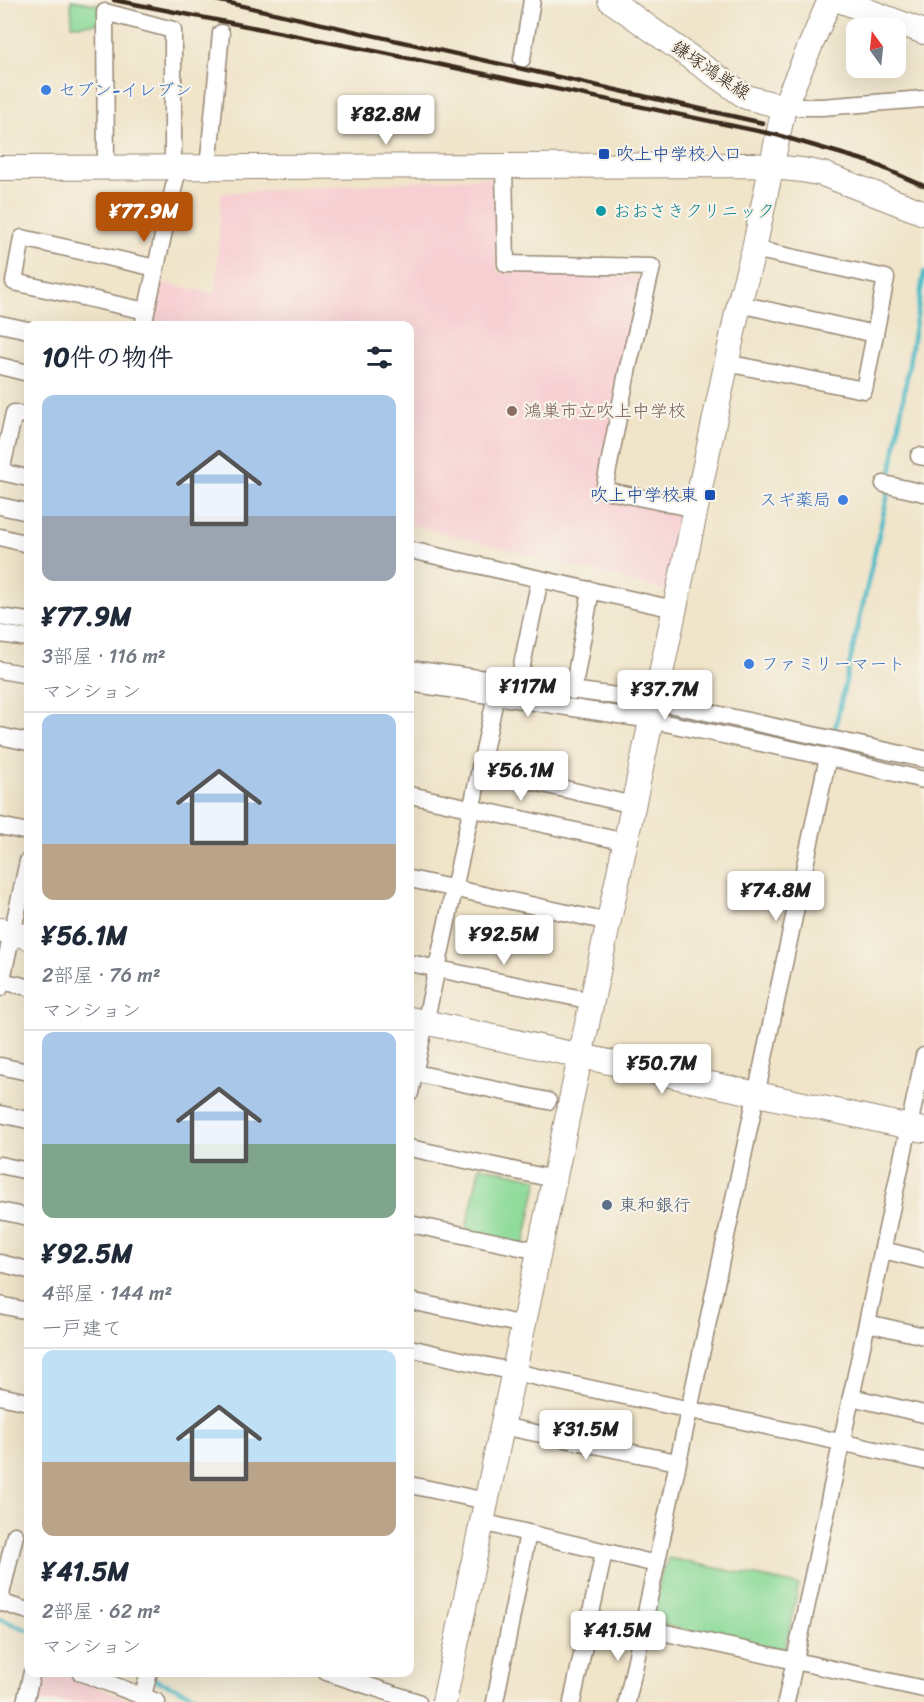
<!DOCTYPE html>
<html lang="ja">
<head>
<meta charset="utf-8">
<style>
  :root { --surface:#fff; --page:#f6f6f7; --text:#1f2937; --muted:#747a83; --line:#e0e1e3; --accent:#b45309 }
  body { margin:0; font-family:Sriracha,"Klee One",sans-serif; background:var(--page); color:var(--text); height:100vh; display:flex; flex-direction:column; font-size:22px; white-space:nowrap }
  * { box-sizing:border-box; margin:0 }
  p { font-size:20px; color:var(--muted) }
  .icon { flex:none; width:33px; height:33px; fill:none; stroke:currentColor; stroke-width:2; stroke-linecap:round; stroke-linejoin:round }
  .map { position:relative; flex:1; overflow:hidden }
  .sheet { position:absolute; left:24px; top:321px; width:390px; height:1356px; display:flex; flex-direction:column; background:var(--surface); border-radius:12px; box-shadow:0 6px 24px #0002 }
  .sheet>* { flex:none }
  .needle { width:39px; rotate:345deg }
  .tools { position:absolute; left:846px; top:18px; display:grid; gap:12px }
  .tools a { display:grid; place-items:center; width:60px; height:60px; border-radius:12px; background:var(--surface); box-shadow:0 6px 24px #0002; font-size:30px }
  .price { position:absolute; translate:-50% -51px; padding:0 14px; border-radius:6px; background:#fff; color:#222; font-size:20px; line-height:39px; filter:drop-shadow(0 2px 3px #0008) }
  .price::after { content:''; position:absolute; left:50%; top:36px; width:18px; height:14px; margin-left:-9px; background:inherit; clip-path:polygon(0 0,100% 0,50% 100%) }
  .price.selected { background:var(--accent); color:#fff }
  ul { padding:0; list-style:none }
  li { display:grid; align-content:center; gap:12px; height:318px; padding:0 18px }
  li+li { border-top:2px solid var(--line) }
  li span { display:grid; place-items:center; height:186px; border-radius:12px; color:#555 }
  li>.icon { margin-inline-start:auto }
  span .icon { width:108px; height:108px; fill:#fffc; stroke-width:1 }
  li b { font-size:26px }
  h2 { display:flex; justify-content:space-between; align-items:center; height:72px; padding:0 18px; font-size:26px }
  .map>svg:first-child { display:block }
  .built { fill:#f7cfd3 }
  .green { fill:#8bda98; stroke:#63825b; stroke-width:1.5 }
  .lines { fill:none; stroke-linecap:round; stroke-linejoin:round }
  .stream { stroke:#4dbac6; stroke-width:4.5 }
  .street-casing { stroke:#968774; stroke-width:19 }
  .secondary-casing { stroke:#968774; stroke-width:26 }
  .street { stroke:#fff; stroke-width:16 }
  .secondary { stroke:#fff; stroke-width:24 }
  .rail { stroke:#3b2a1e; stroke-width:4.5 }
  .shop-dot { fill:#3f7fe0; stroke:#f7f3e8; stroke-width:2 }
  .transit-dot { fill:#1a4fb4; stroke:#f7f3e8; stroke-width:2 }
  .culture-dot { fill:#0f9aa8; stroke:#f7f3e8; stroke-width:2 }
  .education-dot { fill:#8d6e63; stroke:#f7f3e8; stroke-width:2 }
  .service-dot { fill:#5c6f8a; stroke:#f7f3e8; stroke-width:2 }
  .labels { text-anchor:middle; stroke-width:4.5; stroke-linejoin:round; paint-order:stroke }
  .street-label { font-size:18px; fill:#3b2a1e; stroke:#f7f3e8 }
  .shop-label { font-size:18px; fill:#366cbe; stroke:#f7f3e8; text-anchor:start }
  .transit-label { font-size:18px; fill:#164399; stroke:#f7f3e8; text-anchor:start }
  .culture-label { font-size:18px; fill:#0d838f; stroke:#f7f3e8; text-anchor:start }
  .education-label { font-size:18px; fill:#785e54; stroke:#f7f3e8; text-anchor:start }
  .service-label { font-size:18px; fill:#4e5e75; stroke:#f7f3e8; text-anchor:start }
</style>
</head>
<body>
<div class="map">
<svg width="924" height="1702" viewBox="0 0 924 1702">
  <rect width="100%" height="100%" fill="#f7f3e8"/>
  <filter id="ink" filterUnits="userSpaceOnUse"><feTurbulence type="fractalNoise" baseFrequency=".0167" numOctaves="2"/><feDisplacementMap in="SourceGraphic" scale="12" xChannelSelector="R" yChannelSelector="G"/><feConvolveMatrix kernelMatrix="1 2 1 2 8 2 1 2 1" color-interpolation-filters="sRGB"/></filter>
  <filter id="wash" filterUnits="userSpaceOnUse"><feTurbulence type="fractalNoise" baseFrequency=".008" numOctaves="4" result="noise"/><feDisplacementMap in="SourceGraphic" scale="24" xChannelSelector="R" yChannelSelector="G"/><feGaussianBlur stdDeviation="1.35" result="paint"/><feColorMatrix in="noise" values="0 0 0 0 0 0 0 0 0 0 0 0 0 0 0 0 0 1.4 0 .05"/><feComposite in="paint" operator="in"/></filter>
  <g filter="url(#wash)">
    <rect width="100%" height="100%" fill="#f0e4c9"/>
    <g class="built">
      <path d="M494 177 497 272 638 277 599 496 682 517 665 590 410 524V326H154L162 283 216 294 221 193Z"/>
      <path d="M42 1672 59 1673 136 1702H36Z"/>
    </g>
    <g class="green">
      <path d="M71 0 99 5V24L72 25Z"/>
      <path d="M480 1166 538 1179 524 1245 465 1233Z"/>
      <path d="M668 1558 799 1585 785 1649 780 1650 662 1625 656 1622 653 1615 663 1566 666 1567Z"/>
    </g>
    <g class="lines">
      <g class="stream">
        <path d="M0 626 28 629"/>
        <path d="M558 697 636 708"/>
        <path d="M674 716 883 759"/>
        <path d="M829 755 887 498 924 272"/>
        <path d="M0 1619 28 1630"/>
        <path d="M151 1678 211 1702"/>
      </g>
    </g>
  </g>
  <g filter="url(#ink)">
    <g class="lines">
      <defs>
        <g id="street">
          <path d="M522 59 532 0"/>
          <path d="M784 107H822L924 99"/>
          <path d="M504 167 506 264 652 267 628 367 604 490 696 509"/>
          <path d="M106 168 105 12 173 30V168"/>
          <path d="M208 168 221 33"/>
          <path d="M739 304 875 334"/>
          <path d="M146 311 14 282 22 238 156 268"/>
          <path d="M0 324 28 330"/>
          <path d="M143 326 178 168"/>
          <path d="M726 363 864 390 886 278 754 249"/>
          <path d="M0 366 28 373"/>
          <path d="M28 416 14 413 1 472 28 478"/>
          <path d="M919 456 924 457"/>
          <path d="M884 484 924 493"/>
          <path d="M0 506 28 512"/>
          <path d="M0 537 28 544"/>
          <path d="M410 550 674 609"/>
          <path d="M0 617 28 621"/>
          <path d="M0 634 28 638"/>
          <path d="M410 669 655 701 924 759"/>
          <path d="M0 670 28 675"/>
          <path d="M410 683 651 720 828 757 924 780"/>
          <path d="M518 684 540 579"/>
          <path d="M573 691 591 590"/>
          <path d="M0 736 28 742"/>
          <path d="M480 769 633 805"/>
          <path d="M410 795 626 842"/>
          <path d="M0 826 28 832"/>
          <path d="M410 879 609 922"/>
          <path d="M410 963 592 1001"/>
          <path d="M1 981 28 987"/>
          <path d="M0 988 28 861"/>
          <path d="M0 1066 28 1072"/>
          <path d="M410 1072 548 1101"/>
          <path d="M410 1093 496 695"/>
          <path d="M0 1114 28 1120"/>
          <path d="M410 1148 554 1179"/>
          <path d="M0 1165 28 1171"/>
          <path d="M0 1211 28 1217"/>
          <path d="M410 1224 539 1251"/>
          <path d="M883 1250 924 1260"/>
          <path d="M0 1263 28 1270"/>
          <path d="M410 1301 524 1325"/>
          <path d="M0 1305 28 1311"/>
          <path d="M867 1323 924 1336"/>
          <path d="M410 1348C580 1389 753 1421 924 1461"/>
          <path d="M0 1396 28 1402"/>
          <path d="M851 1397 924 1414"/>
          <path d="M502 1426 677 1462"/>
          <path d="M410 1485 486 1501"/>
          <path d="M482 1522 656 1564"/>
          <path d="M0 1599 15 1535"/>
          <path d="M0 1602 28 1611"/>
          <path d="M643 1628 924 1689"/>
          <path d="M80 1672 157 1702"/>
          <path d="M326 1672 418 1702"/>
          <path d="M143 1696 149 1672"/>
          <path d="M25 1702 32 1672"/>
          <path d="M495 1702 528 1533"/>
          <path d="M572 1702 604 1552"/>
          <path d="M627 1702 828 757"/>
          <path d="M786 1702 924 1056"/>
        </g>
        <g id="secondary">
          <path d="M610 0 746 97 784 107"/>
          <path d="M839 0 924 32"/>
          <path d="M0 168 753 165 802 170 823 174 924 213"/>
          <path d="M0 930 28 937"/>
          <path d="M410 1019 924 1130"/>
          <path d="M444 1702 739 304 754 249 784 107 830 0"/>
        </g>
      </defs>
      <use href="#street" class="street-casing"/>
      <use href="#secondary" class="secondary-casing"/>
      <use href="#street" class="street"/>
      <use href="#secondary" class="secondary"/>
      <g class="rail">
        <path d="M114 0 374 51 777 135 870 162 924 186"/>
        <path d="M216 0 763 123"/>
      </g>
    </g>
  </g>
  <g class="shop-dot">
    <circle cx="46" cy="90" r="6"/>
    <circle cx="843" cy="500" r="6"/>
    <circle cx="749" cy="664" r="6"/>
  </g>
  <g class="transit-dot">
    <rect x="598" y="148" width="12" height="12" rx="3"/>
    <rect x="704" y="489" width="12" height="12" rx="3"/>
  </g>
  <circle class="culture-dot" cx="601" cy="211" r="6"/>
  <circle class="education-dot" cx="512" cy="411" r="6"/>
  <circle class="service-dot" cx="607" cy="1205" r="6"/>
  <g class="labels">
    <g class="street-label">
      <text transform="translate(711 70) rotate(34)" y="6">鎌塚鴻巣線</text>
    </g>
    <g class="shop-label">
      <text x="58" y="96">セブン-イレブン</text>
      <text x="831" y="506" text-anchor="end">スギ薬局</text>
      <text x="761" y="670">ファミリーマート</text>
    </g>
    <g class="transit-label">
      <text x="616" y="160">吹上中学校入口</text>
      <text x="698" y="501" text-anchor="end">吹上中学校東</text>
    </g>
    <g class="culture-label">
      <text x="613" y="217">おおさきクリニック</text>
    </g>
    <g class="education-label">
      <text x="524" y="417">鴻巣市立吹上中学校</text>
    </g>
    <g class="service-label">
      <text x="619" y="1211">東和銀行</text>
    </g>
  </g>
</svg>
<div class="tools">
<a><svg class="needle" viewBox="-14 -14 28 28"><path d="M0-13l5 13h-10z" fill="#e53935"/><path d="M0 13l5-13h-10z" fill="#747a83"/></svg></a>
</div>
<b class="price" style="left:386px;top:146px">¥82.8M</b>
<b class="price selected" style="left:144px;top:243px">¥77.9M</b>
<b class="price" style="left:528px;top:718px">¥117M</b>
<b class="price" style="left:665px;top:721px">¥37.7M</b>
<b class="price" style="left:521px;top:802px">¥56.1M</b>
<b class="price" style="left:776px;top:922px">¥74.8M</b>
<b class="price" style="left:504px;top:966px">¥92.5M</b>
<b class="price" style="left:662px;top:1095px">¥50.7M</b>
<b class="price" style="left:586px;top:1461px">¥31.5M</b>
<b class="price" style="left:618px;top:1662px">¥41.5M</b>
<section class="sheet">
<h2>10件の物件<svg class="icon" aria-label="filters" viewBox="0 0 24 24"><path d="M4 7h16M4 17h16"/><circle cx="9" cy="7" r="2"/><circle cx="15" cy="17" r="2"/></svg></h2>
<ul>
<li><span style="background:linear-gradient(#a9c7e8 65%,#9aa5b1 0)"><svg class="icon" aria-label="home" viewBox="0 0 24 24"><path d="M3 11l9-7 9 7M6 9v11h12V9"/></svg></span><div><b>¥77.9M</b><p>3部屋 · 116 m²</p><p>マンション</p></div></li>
<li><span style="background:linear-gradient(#a9c7e8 70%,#b9a48a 0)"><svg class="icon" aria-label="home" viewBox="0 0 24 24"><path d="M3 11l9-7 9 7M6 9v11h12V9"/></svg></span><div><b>¥56.1M</b><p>2部屋 · 76 m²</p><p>マンション</p></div></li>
<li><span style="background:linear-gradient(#a9c7e8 60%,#7fa58c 0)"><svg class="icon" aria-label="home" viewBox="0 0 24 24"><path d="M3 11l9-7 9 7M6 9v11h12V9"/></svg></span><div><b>¥92.5M</b><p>4部屋 · 144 m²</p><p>一戸建て</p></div></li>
<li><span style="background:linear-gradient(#bfe0f5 60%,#b9a48a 0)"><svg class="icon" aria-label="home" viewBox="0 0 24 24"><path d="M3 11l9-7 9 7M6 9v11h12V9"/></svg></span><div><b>¥41.5M</b><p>2部屋 · 62 m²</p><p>マンション</p></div></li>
</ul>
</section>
</div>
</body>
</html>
